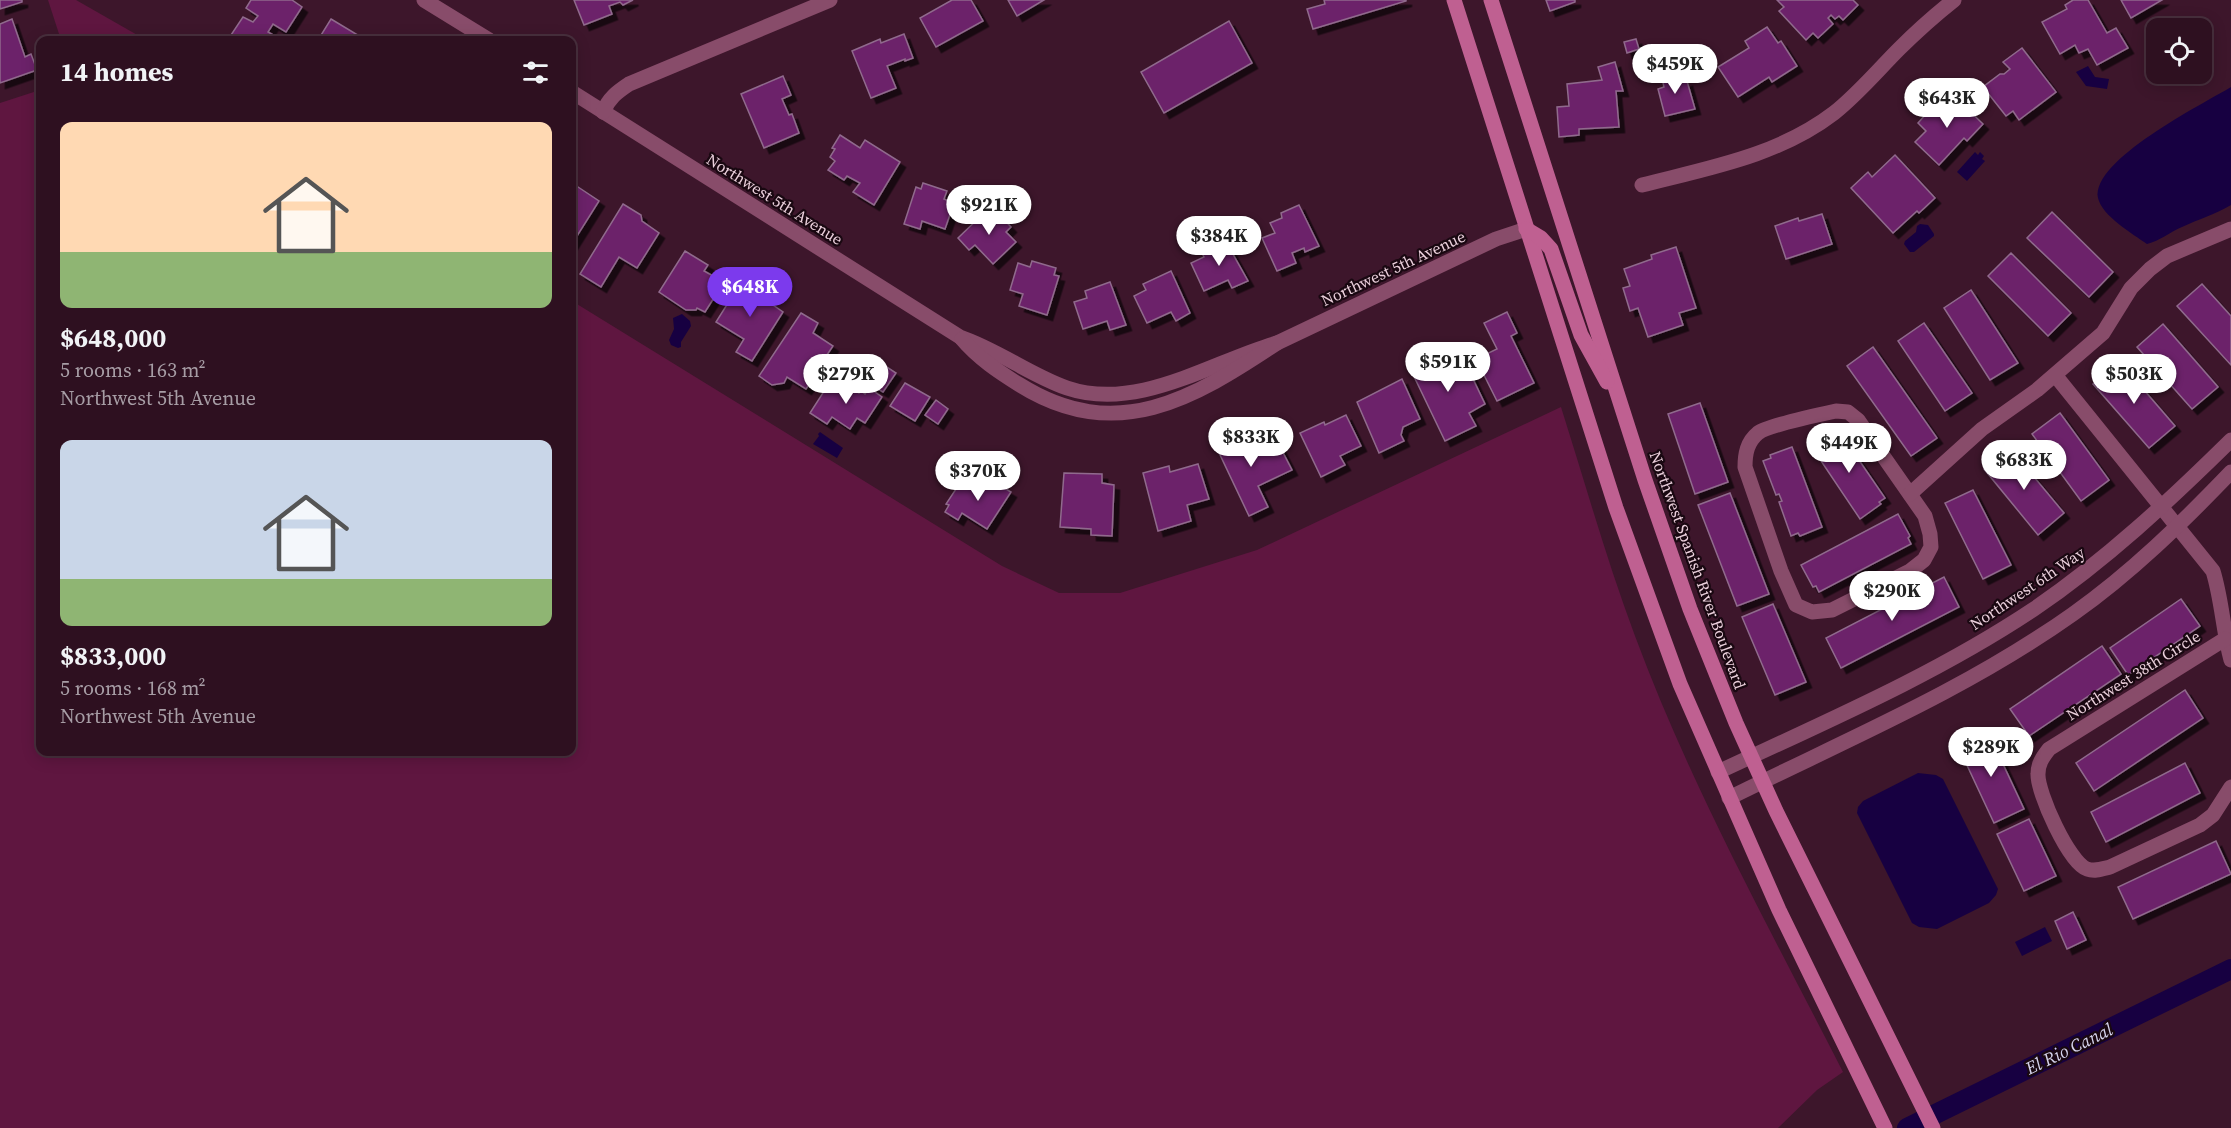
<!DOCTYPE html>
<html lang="en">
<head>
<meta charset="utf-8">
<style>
  :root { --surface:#2e1020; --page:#3a1e2d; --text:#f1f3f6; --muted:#a79da5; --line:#49303e; --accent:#7c3aed }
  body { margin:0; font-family:"Source Serif 4",serif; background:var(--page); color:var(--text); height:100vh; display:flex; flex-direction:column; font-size:22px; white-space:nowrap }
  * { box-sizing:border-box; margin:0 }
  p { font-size:20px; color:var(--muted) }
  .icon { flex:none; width:33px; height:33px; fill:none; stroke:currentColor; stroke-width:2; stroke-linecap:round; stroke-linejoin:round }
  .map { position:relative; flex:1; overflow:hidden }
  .drawer { position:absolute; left:36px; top:36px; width:540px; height:720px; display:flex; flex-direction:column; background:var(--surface); border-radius:12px; box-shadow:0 3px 15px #0003,0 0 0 2px var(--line) }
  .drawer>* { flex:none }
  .buttons { position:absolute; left:2146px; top:18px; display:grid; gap:12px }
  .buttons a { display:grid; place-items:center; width:66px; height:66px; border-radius:12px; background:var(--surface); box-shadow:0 3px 15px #0003,0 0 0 2px var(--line); font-size:30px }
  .price { position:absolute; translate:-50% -51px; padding:0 14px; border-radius:21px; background:#fff; color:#222; font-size:20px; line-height:39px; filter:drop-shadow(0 2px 3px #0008) }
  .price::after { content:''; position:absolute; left:50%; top:36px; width:18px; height:14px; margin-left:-9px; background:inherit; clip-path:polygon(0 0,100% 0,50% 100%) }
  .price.selected { background:var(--accent); color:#fff }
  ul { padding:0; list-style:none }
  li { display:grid; align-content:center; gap:12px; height:318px; padding:0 24px }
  li span { display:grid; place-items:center; height:186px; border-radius:12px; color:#555 }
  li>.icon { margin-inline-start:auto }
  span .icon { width:108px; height:108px; fill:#fffc; stroke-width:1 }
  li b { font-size:26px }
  h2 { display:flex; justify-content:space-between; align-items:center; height:72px; padding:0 24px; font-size:26px }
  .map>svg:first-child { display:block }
  .green { fill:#5f1640 }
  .water { fill:#170041 }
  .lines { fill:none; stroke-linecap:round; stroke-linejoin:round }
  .canal { stroke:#170041; stroke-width:20 }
  .building { fill:#6c236a; stroke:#906a8d; stroke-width:1.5; filter:url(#shadow) }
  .minor { stroke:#884c6a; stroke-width:15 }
  .tertiary { stroke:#884c6a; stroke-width:15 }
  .secondary { stroke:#bf6091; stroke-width:15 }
  .labels { text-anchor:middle; stroke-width:4.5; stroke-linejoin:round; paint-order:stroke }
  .street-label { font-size:16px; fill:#ebd0dc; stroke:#190811 }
  .water-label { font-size:18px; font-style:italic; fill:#d5d3ec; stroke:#190811 }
</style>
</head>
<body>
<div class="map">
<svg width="2231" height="1128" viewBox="0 0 2231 1128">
  <defs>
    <filter id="shadow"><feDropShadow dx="5.5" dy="5.5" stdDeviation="0" flood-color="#0009"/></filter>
  </defs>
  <rect width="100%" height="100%" fill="#3d162b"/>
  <g class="green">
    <path d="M48 0H76L146 40H61Z"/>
    <path d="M40 90V752H572V301L1002 566 1059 593H1120L1257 550 1561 407C1585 483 1607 561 1635 636 1691 787 1770 929 1843 1072L1817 1090 1778 1128H0V103Z"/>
  </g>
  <g class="water">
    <path d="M2088 66 2095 77 2109 79 2107 89 2086 86 2076 72Z"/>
    <path d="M2231 87V205C2214 215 2199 219 2182 227 2170 232 2160 241 2147 244 2133 234 2102 216 2098 198 2091 160 2203 104 2231 87Z"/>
    <path d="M1975 152 1978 155 1980 152 1984 156 1982 159 1985 161 1967 181 1957 172Z"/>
    <path d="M1920 224 1928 225 1934 234V236L1914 252H1910L1904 244 1905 241 1916 232 1917 226Z"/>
    <path d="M682 314 690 321 691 326 681 342V347L678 348 671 345 669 340 674 329 673 318Z"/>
    <path d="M820 432 843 448 837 458 813 444 819 436 818 434Z"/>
    <path d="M1918 773 1936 775 1943 779 1998 889 1996 895 1989 903 1937 929 1919 927 1912 923 1857 813 1858 807 1863 801Z"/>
    <path d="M2045 927 2052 941 2022 956 2015 942Z"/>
  </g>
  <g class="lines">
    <path class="canal" d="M1907 1128 2231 969"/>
  </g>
  <g class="building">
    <path d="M0 0H22V2L0 9Z"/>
    <path d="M251 0H292L302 7 286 32 273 24 268 32 280 39 278 40H232L229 38 243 17 253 22 258 16 246 8Z"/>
    <path d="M574 0H633L623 5 620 2 609 6 612 14 584 25Z"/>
    <path d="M952 0H971L983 21 936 47 920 18Z"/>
    <path d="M1008 0H1044L1017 16Z"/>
    <path d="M1324 0H1406V1L1313 29 1307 9 1325 4Z"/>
    <path d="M1546 0H1575V2L1550 11Z"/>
    <path d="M1777 0H1853L1858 5 1843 20 1839 16 1835 19 1831 15 1828 18 1833 24 1818 38 1813 33 1806 40 1779 11 1784 7Z"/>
    <path d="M2073 0H2088L2107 33 2116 28 2128 48 2097 65 2088 49 2079 53 2075 45 2060 54 2042 22 2067 9 2065 5Z"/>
    <path d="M2121 0H2162L2131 18Z"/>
    <path d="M12 19 25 57 31 54 37 70 0 83V24Z"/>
    <path d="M331 19 366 40H318Z"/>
    <path d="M1229 21 1252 63 1164 113 1141 72Z"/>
    <path d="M1767 27 1778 43 1781 41 1797 66 1772 82 1769 77 1738 97 1718 67 1749 48 1745 41Z"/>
    <path d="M904 34 913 58 905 61V59L887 66 896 88 871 98 852 51 880 39 881 43Z"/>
    <path d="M1636 39 1639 49 1627 53 1624 42Z"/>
    <path d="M2022 48 2056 92 2019 120 2013 111 2006 116 1983 87 2000 74H2004L2010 69 2003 62Z"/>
    <path d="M1615 62 1623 91H1616L1619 127 1579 129V135L1559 137 1557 107 1569 106 1567 84 1602 80 1598 67Z"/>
    <path d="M1674 71 1678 84 1687 81 1695 109 1665 116 1658 89 1664 87 1661 74Z"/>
    <path d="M783 76 791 95 782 99 789 115 792 114 799 133 764 148 741 94Z"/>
    <path d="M1952 94 1983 124 1967 141 1964 138 1939 165 1915 142 1926 131 1918 123 1935 104 1939 107Z"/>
    <path d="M840 135 860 148 865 140 900 162 874 205 853 192 860 183 847 176 844 180 828 170 835 161 830 157 835 149 832 148Z"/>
    <path d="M1895 155 1935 198 1919 213 1917 211 1893 233 1851 188 1868 172 1872 177Z"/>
    <path d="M572 183 599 201 572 244Z"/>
    <path d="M923 183 947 191 944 199 954 203 945 229 922 221 920 229 904 224 916 187 921 189Z"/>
    <path d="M623 204 641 215 642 221 659 233 637 268 619 257 601 287 580 274Z"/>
    <path d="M1299 205 1319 246 1305 252 1304 248 1292 253 1296 263 1277 271 1262 238 1275 233 1270 223 1282 218 1281 213Z"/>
    <path d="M994 209 1011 227 1006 232 1016 242 993 264 975 245 969 250 958 238 986 211 989 214Z"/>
    <path d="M2052 212 2113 272 2089 297 2027 238Z"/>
    <path d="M1822 214 1832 244 1786 259 1775 226 1798 218 1799 221Z"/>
    <path d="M1225 240 1248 281 1232 288 1228 280 1204 291 1191 263 1204 257 1201 251Z"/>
    <path d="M1676 247 1696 308 1679 313 1683 325 1648 337 1638 308 1630 311 1623 288 1630 286 1624 269 1652 259 1651 255Z"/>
    <path d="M685 251 708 265 704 271 724 282 705 312 697 308 696 310H686L659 292Z"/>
    <path d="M2011 253 2071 313 2048 336 1988 276Z"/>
    <path d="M1032 261 1056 268 1054 275 1059 276 1047 315 1019 306 1023 294 1010 290 1018 263 1030 267Z"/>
    <path d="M1171 271 1190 313 1176 321 1171 312 1147 323 1134 296 1146 290 1143 284Z"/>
    <path d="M745 276 764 289 760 296 783 312 752 361 736 352 744 339 716 322Z"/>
    <path d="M1110 282 1126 325 1110 330 1107 321 1083 329 1074 302 1087 298 1085 291Z"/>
    <path d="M2202 284 2231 316V365L2177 306Z"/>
    <path d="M1971 290 2018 363 1990 380 1944 308Z"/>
    <path d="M1507 312 1517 333 1511 336 1534 383 1497 401 1476 359 1497 349 1484 323Z"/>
    <path d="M801 313 818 323 813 333 833 346 812 377 813 379 806 389 787 377 784 383 772 385 759 376Z"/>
    <path d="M1924 323 1972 393 1945 411 1898 341Z"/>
    <path d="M2163 324 2218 387 2192 409 2137 347Z"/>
    <path d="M1873 347 1937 438 1911 456 1847 366Z"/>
    <path d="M1448 354 1452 361 1462 356 1485 404 1469 413 1476 426 1445 441 1409 366 1430 355 1433 360Z"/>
    <path d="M876 360 896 373 883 392 863 380Z"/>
    <path d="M2119 361 2175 426 2149 448 2093 384Z"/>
    <path d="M1402 379 1420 419 1403 427 1401 435 1404 441 1379 453 1357 402Z"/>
    <path d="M843 383 859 393 861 391 865 394 869 388 882 397 865 423 857 418 850 429 832 417 827 424 810 413 828 385 837 391Z"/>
    <path d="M905 383 930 397 915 421 890 406Z"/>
    <path d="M936 400 948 409 938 424 925 415Z"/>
    <path d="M1700 403 1728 482 1695 494 1668 414Z"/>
    <path d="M2060 413 2109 480 2081 501 2032 434Z"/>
    <path d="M1346 415 1361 446 1340 456 1345 465 1321 477 1300 433 1324 422 1325 425Z"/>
    <path d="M1233 430 1243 450 1262 439 1266 447 1277 441 1292 470 1258 486 1268 507 1249 516 1213 440Z"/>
    <path d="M1839 431 1885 498 1879 502 1881 504 1860 519 1811 446 1833 432 1834 434Z"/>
    <path d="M1792 447 1822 527 1800 536 1798 533 1791 536 1779 502 1782 501 1779 494 1776 495 1763 461 1771 458 1770 455Z"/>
    <path d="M2010 448 2064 513 2038 535 1984 469Z"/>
    <path d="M1198 464 1209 499 1187 505 1191 521 1158 531 1143 473 1169 466 1170 472Z"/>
    <path d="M1064 473 1102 474V483L1114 485 1112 536 1091 535V529L1060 527Z"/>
    <path d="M985 479 990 482 991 480 1011 492 987 529 962 513 958 520 945 512 949 505 946 504 960 483 968 482 979 489Z"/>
    <path d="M1973 490 2011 565 1983 579 1945 503Z"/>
    <path d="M1730 493 1769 594 1737 606 1698 505Z"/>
    <path d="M1898 514 1910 536 1908 538 1911 544 1819 592 1816 586 1813 587 1801 565Z"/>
    <path d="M1944 577 1959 607 1841 668 1826 638Z"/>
    <path d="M2181 599 2200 626 2128 675 2110 648Z"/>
    <path d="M1773 604 1806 682 1775 695 1742 617Z"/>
    <path d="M2102 646 2121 674 2029 736 2010 709Z"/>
    <path d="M2185 690 2203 718 2094 791 2076 763Z"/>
    <path d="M1988 732 2024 809 1994 823 1958 746Z"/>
    <path d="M2185 763 2200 793 2106 842 2091 812Z"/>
    <path d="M2029 819 2056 876 2024 891 1997 834Z"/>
    <path d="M2216 841 2231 874 2133 919 2118 887Z"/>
    <path d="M2073 912 2086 940 2067 949 2055 921Z"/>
  </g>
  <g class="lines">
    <g class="minor">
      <path d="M424 0 489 40"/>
      <path d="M572 92 960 337C998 350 1030 375 1067 388 1138 412 1211 362 1277 343"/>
      <path d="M603 112C609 98 617 92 629 84L830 0"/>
      <path d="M1642 185C1708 168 1778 156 1834 113 1858 94 1878 70 1899 49 1917 31 1935 15 1954 0"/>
      <path d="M962 339C978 358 999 372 1020 385 1116 445 1193 399 1277 343L1496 239 1526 229"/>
      <path d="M2055 375 2213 571C2222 600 2223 631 2231 660"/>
      <path d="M1836 411 1848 412 1858 420 1925 516 1930 534 1931 547 1924 560 1910 571 1832 610 1812 612 1796 605 1781 571 1745 467C1745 454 1747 442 1758 433 1766 426 1822 414 1836 411Z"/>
      <path d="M1910 494 1982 429 2037 390 2103 333 2131 288 2150 269 2167 256 2231 229"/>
      <path d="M2225 639 2049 749C2043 757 2038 763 2038 774 2037 792 2069 863 2087 869 2095 872 2102 869 2110 867L2200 825 2213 815 2231 787"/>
    </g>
    <g class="tertiary">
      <path d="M1718 772C1825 722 1935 675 2034 609 2106 560 2169 501 2231 440"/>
      <path d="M1729 798C1846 740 1966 690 2073 614 2131 573 2182 523 2231 472"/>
    </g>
    <g class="secondary">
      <path d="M1454 0 1616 508 1680 684 1779 910 1885 1128"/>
      <path d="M1491 0 1645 480 1690 609 1736 723 1776 811 1933 1128"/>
      <path d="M1526 229 1541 238 1551 249 1581 335 1607 382"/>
    </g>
  </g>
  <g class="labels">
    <g class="street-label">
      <text transform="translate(775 199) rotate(32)" y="6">Northwest 5th Avenue</text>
      <text transform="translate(1393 268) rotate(-25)" y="6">Northwest 5th Avenue</text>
      <text transform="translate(1698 570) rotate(70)" y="6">Northwest Spanish River Boulevard</text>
      <text transform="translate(2027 588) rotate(-34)" y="6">Northwest 6th Way</text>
      <text transform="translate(2133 675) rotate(-32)" y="6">Northwest 38th Circle</text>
    </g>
    <g class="water-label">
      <text transform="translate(2069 1049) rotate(-26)" y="6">El Rio Canal</text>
    </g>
  </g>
</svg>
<div class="buttons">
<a><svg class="icon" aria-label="locate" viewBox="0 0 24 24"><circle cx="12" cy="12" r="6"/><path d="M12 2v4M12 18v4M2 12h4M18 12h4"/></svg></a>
</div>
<b class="price" style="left:1675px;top:95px">$459K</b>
<b class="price" style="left:1947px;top:129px">$643K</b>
<b class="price" style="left:989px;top:236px">$921K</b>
<b class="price" style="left:1219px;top:267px">$384K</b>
<b class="price selected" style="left:750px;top:318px">$648K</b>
<b class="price" style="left:1448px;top:393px">$591K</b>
<b class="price" style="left:846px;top:405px">$279K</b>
<b class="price" style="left:2134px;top:405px">$503K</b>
<b class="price" style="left:1251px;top:468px">$833K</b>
<b class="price" style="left:1849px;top:474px">$449K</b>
<b class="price" style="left:2024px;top:491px">$683K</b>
<b class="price" style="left:978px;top:502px">$370K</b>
<b class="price" style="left:1892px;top:622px">$290K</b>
<b class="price" style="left:1991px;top:778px">$289K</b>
<section class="drawer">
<h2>14 homes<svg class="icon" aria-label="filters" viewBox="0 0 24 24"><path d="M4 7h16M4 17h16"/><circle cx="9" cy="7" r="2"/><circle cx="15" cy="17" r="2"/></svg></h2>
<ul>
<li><span style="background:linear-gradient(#ffd9b3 70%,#8fb573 0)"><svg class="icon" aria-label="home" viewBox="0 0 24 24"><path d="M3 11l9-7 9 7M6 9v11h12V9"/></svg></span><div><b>$648,000</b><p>5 rooms · 163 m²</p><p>Northwest 5th Avenue</p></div></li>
<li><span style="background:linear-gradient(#c9d6e8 75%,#8fb573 0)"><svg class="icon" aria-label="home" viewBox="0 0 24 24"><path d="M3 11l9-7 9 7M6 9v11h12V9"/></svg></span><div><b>$833,000</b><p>5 rooms · 168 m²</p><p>Northwest 5th Avenue</p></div></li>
</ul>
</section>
</div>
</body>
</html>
